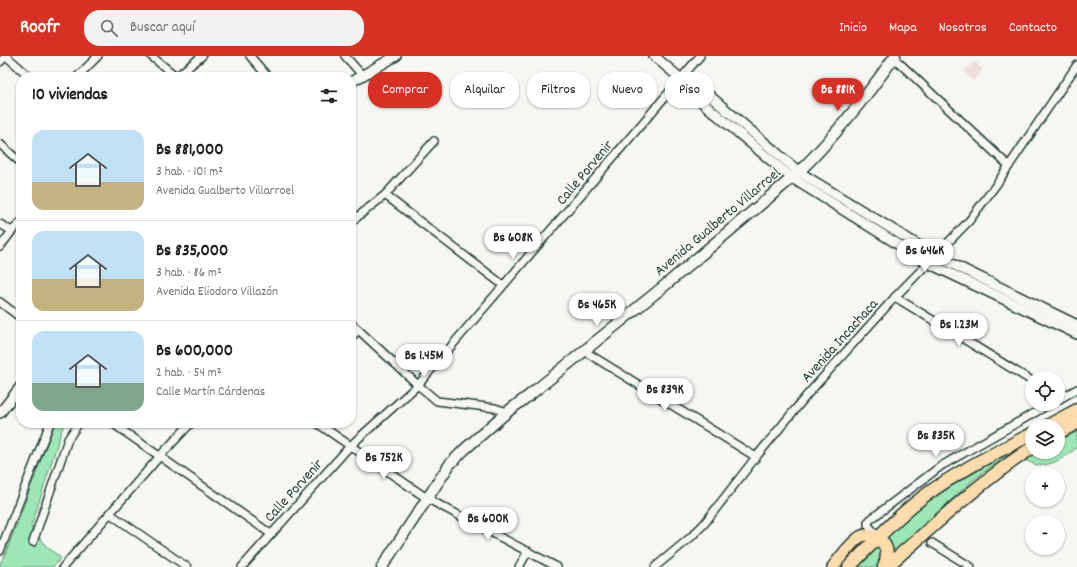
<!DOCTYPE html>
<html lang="es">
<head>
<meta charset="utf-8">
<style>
  :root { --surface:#fff; --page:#f2f2f2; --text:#202124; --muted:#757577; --line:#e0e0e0; --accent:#d93025 }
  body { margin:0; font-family:Dekko,sans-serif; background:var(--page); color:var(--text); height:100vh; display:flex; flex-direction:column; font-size:15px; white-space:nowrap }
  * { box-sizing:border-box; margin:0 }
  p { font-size:13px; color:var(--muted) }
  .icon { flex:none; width:22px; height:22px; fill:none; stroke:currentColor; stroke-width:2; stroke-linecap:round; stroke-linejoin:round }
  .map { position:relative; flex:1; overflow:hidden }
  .details { position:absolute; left:16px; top:16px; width:340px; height:356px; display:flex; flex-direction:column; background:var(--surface); border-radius:16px; box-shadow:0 1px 3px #0004 }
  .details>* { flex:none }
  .top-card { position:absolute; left:368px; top:16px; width:380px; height:36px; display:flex; gap:8px }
  .fabs { position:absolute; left:1025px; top:315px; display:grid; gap:8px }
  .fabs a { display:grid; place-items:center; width:40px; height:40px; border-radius:50%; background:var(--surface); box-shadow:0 1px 3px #0004; font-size:20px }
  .price { position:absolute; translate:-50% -34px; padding:0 9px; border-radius:14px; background:#fff; color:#222; font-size:13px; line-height:26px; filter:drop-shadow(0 1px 2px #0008) }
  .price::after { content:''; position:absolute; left:50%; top:24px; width:12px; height:9px; margin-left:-6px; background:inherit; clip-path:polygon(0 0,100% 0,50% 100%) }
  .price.active { background:var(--accent); color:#fff }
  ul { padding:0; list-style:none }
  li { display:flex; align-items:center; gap:12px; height:100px; padding:0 16px }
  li+li { border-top:1px solid var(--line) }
  li span { display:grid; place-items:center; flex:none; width:112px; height:80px; border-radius:12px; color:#555 }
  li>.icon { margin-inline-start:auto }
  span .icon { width:48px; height:48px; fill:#fffc; stroke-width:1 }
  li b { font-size:17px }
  h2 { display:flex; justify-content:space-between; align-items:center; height:48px; padding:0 16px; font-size:17px }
  .chip { padding:0 14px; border-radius:16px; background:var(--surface); box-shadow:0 1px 3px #0004; font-size:14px; line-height:36px }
  .chip.active { background:var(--accent); color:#fff }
  header { display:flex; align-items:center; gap:24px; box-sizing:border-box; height:56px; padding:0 20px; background:var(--accent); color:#fff }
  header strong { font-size:19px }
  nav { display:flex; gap:22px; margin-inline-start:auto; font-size:14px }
  .search { width:280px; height:36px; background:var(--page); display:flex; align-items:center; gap:10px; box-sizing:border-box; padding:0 14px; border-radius:16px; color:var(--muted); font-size:15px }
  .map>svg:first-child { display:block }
  .built { fill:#efddd8 }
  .green { fill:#9de6b5; stroke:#5e9274 }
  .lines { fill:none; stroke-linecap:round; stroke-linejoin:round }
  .minor-casing { stroke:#1f3d34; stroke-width:10 }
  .tertiary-casing { stroke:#1f3d34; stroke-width:12 }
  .secondary-casing { stroke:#1f3d34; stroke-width:13 }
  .primary-casing { stroke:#1f3d34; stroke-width:14 }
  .trunk-casing { stroke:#1f3d34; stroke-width:15 }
  .minor { stroke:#f6f6f2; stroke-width:7 }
  .tertiary { stroke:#f6f6f2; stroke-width:9 }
  .secondary { stroke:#f6f6f2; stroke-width:10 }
  .primary { stroke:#fcdcac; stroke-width:11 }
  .trunk { stroke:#fcdcac; stroke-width:12 }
  .labels { text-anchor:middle; stroke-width:3.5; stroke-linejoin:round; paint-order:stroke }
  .street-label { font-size:15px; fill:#1f3d34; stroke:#f6f6f2 }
</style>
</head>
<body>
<header>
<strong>Roofr</strong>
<div class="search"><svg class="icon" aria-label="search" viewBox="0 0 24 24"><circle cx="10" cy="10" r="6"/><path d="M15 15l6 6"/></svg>Buscar aquí</div>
<nav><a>Inicio</a><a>Mapa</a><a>Nosotros</a><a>Contacto</a></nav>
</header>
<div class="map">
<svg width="1077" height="511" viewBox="0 0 1077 511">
  <rect width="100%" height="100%" fill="#f6f6f2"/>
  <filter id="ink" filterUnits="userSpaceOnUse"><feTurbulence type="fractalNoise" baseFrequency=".025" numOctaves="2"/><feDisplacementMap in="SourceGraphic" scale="8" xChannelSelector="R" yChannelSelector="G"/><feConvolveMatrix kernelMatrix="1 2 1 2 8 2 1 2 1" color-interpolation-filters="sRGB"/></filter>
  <g filter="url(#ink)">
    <path class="built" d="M975 6 983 14 973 25 964 15 971 8Z"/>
    <g class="green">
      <path d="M55 367H64L31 471 46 490 61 502 53 511H0V507L5 499Z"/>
      <path d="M1077 374V391C1069 399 1055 408 1043 409 1037 410 1031 407 1025 404L1036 396H1058V384Z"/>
      <path d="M1032 382V385L995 408 973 424 892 499 885 481 913 456 952 427Z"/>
      <path d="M878 487 883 493 881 505 876 511H855Z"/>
    </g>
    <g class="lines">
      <defs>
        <g id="minor">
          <path d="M6 0 30 21"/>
          <path d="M151 0 177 21"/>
          <path d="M250 0 268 21"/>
          <path d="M345 0 363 20"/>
          <path d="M894 2 1009 110"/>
          <path d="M0 6 6 0"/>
          <path d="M77 21 98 0"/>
          <path d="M176 21 202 0"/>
          <path d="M0 88 21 107"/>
          <path d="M385 139 503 229"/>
          <path d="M351 166 385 139 434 85"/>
          <path d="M0 168 12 175"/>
          <path d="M0 191 12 175 21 166"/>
          <path d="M895 241 1032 325"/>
          <path d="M0 246 21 262"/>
          <path d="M351 267 418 329 437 345 495 352 507 356"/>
          <path d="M351 282 358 274"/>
          <path d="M584 295 756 401"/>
          <path d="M1058 344 1077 333"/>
          <path d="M112 367 271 478"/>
          <path d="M317 367 428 443 557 511"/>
          <path d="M109 457 187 511"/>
          <path d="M878 481 868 469V466L871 463 941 410 1050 348"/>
          <path d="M33 486 68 383 79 367"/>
          <path d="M932 487 971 511"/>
          <path d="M0 495 50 367"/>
          <path d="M63 511 160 400 191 367"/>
          <path d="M242 511 350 390 418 329 700 0"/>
          <path d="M519 511 528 495"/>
          <path d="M655 511 691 481 704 468 756 401 807 339 895 241 969 165 996 129 1077 9"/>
        </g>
        <g id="tertiary">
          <path d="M654 0 680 22 691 37 792 122 928 207 1077 278"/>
          <path d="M681 23 697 29 799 116 936 200 1077 269"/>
          <path d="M351 26 396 0"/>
          <path d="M0 357 21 330"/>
        </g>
        <path id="secondary" d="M382 511 450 408 465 393 507 356 531 338 663 231 799 116C834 81 866 41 895 0"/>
        <path id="primary" d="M833 511C838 504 855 482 862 480 867 477 873 480 878 481"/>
        <g id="trunk">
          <path d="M1047 370 1077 354"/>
          <path d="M1058 377 1077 367"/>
          <path d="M878 481C888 491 889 498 884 511"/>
          <path d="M849 511C873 487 896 461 923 441 957 416 995 397 1032 378"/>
          <path d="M886 511C934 470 979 426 1032 392"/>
        </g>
      </defs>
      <use href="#minor" class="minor-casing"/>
      <use href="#tertiary" class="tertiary-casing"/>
      <use href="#secondary" class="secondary-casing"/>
      <use href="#primary" class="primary-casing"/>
      <use href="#trunk" class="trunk-casing"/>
      <use href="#minor" class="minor"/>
      <use href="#tertiary" class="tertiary"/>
      <use href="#secondary" class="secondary"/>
      <use href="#primary" class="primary"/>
      <use href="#trunk" class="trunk"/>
    </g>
  </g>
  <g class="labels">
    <g class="street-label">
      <text transform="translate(584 116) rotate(-50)" y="5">Calle Porvenir</text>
      <text transform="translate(717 165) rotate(-40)" y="5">Avenida Gualberto Villarroel</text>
      <text transform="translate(839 284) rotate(-48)" y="5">Avenida Incachaca</text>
      <text transform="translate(293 434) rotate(-48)" y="5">Calle Porvenir</text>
    </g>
  </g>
</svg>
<div class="fabs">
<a><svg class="icon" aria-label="locate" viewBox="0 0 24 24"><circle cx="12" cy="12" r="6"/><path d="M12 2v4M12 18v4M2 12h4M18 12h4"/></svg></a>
<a><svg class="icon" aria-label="layers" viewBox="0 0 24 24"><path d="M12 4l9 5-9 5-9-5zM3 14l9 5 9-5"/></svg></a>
<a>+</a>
<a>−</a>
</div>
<b class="price active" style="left:838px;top:56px">Bs 881K</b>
<b class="price" style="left:513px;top:204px">Bs 608K</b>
<b class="price" style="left:925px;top:217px">Bs 646K</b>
<b class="price" style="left:597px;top:271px">Bs 465K</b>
<b class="price" style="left:959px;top:291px">Bs 1.23M</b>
<b class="price" style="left:424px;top:322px">Bs 1.45M</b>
<b class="price" style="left:665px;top:356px">Bs 839K</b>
<b class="price" style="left:936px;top:402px">Bs 835K</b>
<b class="price" style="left:384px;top:424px">Bs 752K</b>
<b class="price" style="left:488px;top:485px">Bs 600K</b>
<div class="top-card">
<a class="chip active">Comprar</a>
<a class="chip">Alquilar</a>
<a class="chip">Filtros</a>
<a class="chip">Nuevo</a>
<a class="chip">Piso</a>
</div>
<section class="details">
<h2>10 viviendas<svg class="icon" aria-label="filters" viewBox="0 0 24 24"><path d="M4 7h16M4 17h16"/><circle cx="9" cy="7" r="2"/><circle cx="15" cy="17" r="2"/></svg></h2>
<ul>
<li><span style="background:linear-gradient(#bfe0f5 65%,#c2b280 0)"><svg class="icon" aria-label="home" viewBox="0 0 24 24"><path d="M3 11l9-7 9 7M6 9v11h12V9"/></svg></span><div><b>Bs 881,000</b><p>3 hab. · 101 m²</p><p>Avenida Gualberto Villarroel</p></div></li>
<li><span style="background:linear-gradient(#bfe0f5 60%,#c2b280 0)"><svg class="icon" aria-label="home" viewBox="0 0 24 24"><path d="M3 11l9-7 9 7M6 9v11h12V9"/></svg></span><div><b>Bs 835,000</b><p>3 hab. · 86 m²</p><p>Avenida Eliodoro Villazón</p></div></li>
<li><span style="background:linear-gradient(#bfe0f5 65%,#7fa58c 0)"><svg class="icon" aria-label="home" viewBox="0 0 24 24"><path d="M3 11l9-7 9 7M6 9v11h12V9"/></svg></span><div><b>Bs 600,000</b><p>2 hab. · 54 m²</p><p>Calle Martín Cárdenas</p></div></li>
</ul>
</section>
</div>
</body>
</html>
